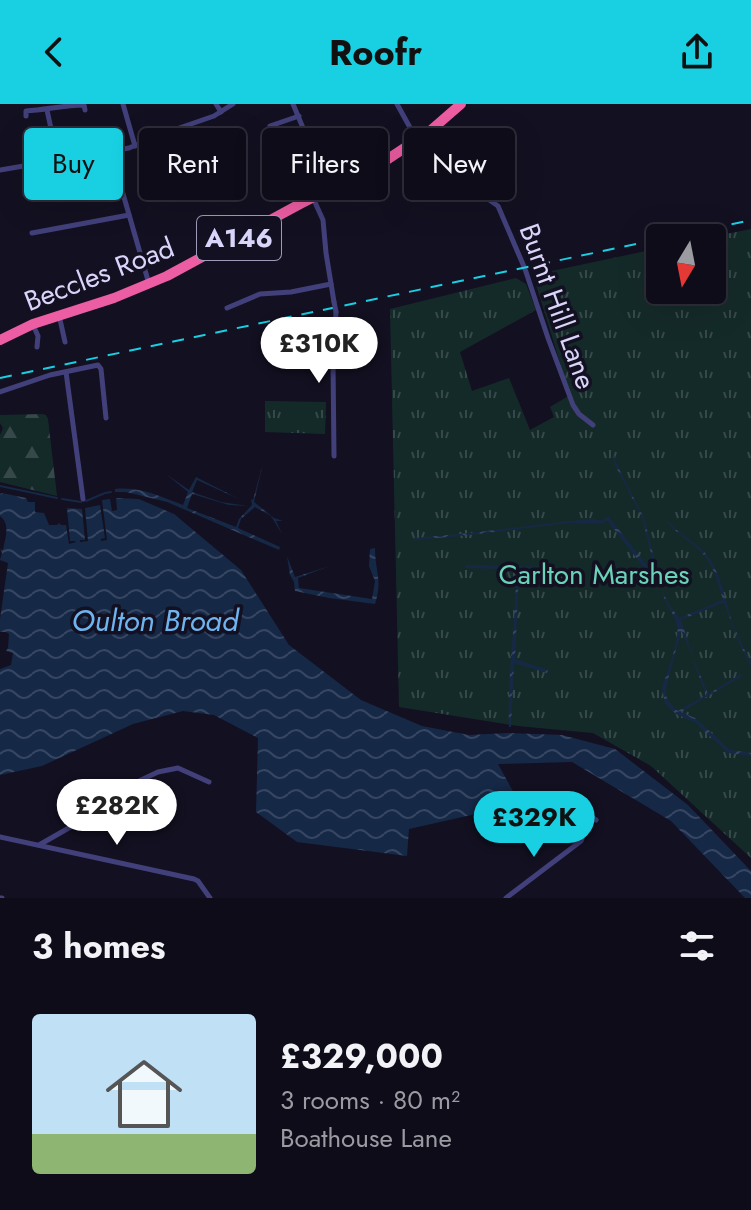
<!DOCTYPE html>
<html lang="en">
<head>
<meta charset="utf-8">
<style>
  :root { --surface:#0e0c19; --page:#171522; --text:#f1f3f6; --muted:#9b9ba2; --line:#2e2c38; --accent:#19cfe2 }
  body { margin:0; font-family:Jost,sans-serif; background:var(--page); color:var(--text); height:100vh; display:flex; flex-direction:column; font-size:30px; white-space:nowrap }
  * { box-sizing:border-box; margin:0 }
  p { font-size:26px; color:var(--muted) }
  .icon { flex:none; width:44px; height:44px; fill:none; stroke:currentColor; stroke-width:2; stroke-linecap:round; stroke-linejoin:round }
  .map { position:relative; height:794px; overflow:hidden }
  .side { display:flex; flex-direction:column; background:var(--surface); flex:1 }
  .side>* { flex:none }
  .guide { position:absolute; left:24px; top:24px; width:704px; height:72px; display:flex; gap:16px }
  .needle { width:52px; rotate:190deg }
  .tools { position:absolute; left:646px; top:120px; display:grid; gap:16px }
  .tools a { display:grid; place-items:center; width:80px; height:80px; border-radius:8px; background:var(--surface); box-shadow:0 8px 32px #0002,0 0 0 2px var(--line); font-size:40px }
  .price { position:absolute; translate:-50% -68px; padding:0 18px; border-radius:28px; background:#fff; color:#222; font-size:26px; line-height:52px; filter:drop-shadow(0 2px 4px #0008) }
  .price::after { content:''; position:absolute; left:50%; top:48px; width:24px; height:18px; margin-left:-12px; background:inherit; clip-path:polygon(0 0,100% 0,50% 100%) }
  .price.on { background:var(--accent); color:#111 }
  ul { padding:0; list-style:none }
  li { display:flex; align-items:center; gap:24px; height:200px; padding:0 32px }
  li span { display:grid; place-items:center; flex:none; width:224px; height:160px; border-radius:8px; color:#555 }
  li>.icon { margin-inline-start:auto }
  span .icon { width:96px; height:96px; fill:#fffc; stroke-width:1 }
  li b { font-size:34px }
  h2 { display:flex; justify-content:space-between; align-items:center; height:96px; padding:0 32px; font-size:34px }
  .chip { padding:0 28px; border-radius:8px; background:var(--surface); box-shadow:0 8px 32px #0002,0 0 0 2px var(--line); font-size:28px; line-height:72px }
  .chip.on { background:var(--accent); color:#111 }
  header { display:flex; justify-content:space-between; align-items:center; height:104px; padding:0 32px; background:var(--accent); color:#111; font-size:36px; font-weight:700 }
  .map>svg:first-child { display:block }
  .forest { fill:url(#forest-firs) }
  .park { fill:url(#park-tufts) }
  .water { fill:url(#water-waves) }
  .lines { fill:none; stroke-linecap:round; stroke-linejoin:round }
  .stream { stroke:#152846; stroke-width:2 }
  .minor { stroke:#42407b; stroke-width:5 }
  .highway { stroke:#ed5da3; stroke-width:10 }
  .rail { stroke:#19cfe2; stroke-width:2; stroke-dasharray:12 10; stroke-linecap:butt }
  .minor-bridge { stroke:#42407b; stroke-width:5 }
  .labels { text-anchor:middle; stroke-width:7; stroke-linejoin:round; paint-order:stroke }
  .shield { fill:#131021; stroke:#9e9ab9; stroke-width:2 }
  .shield-label { font-size:26px; font-weight:bold; fill:#d9d5fa }
  .street-label { font-size:28px; fill:#d9d5fa; stroke:#131021 }
  .park-label { font-size:28px; fill:#69d2b7; stroke:#131021 }
  .water-label { font-size:30px; font-style:italic; fill:#6eb4ef; stroke:#131021 }
</style>
</head>
<body>
<header><svg class="icon" aria-label="back" viewBox="0 0 24 24"><path d="M15 5l-7 7 7 7"/></svg>Roofr<svg class="icon" aria-label="share" viewBox="0 0 24 24"><path d="M12 15V3M7 8l5-5 5 5M5 13v7h14v-7"/></svg></header>
<div class="map">
<svg width="751" height="794" viewBox="0 0 751 794">
  <defs>
    <pattern id="forest-firs" width="22" height="20" patternUnits="userSpaceOnUse" patternTransform="scale(2)"><rect width="22" height="20" fill="#142a29"/><path d="M5 1l3.5 6h-7zM16 11l3.5 6h-7z" fill="#364849"/></pattern>
    <pattern id="park-tufts" width="24" height="20" patternUnits="userSpaceOnUse" patternTransform="scale(2)"><rect width="24" height="20" fill="#142a29"/><path d="M3 7l-1-3M5 7V3M7 7l1-3M15 17l-1-3M17 17v-4M19 17l1-3" fill="none" stroke="#364849"/></pattern>
    <pattern id="water-waves" width="16" height="10" patternUnits="userSpaceOnUse" patternTransform="scale(2)"><rect width="16" height="10" fill="#152846"/><path d="M0 5q4-4 8 0t8 0" fill="none" stroke="#364662"/></pattern>
  </defs>
  <rect width="100%" height="100%" fill="#131021"/>
  <path class="forest" d="M42 310 46 311 48 315 57 392 0 378V331L3 324 0 319V311Z"/>
  <g class="park">
    <path d="M751 125V754L651 662 593 629 518 622 399 603 390 205 516 174 526 180 536 206 460 248 472 287 509 274 530 326 554 313 550 303 570 291 533 171 660 144V186H712V134H706Z"/>
    <path d="M265 297 326 298 325 330 265 328Z"/>
  </g>
  <g class="water">
    <path d="M613 348 618 363 644 414 661 482 655 478 607 416 602 419H568L470 431 414 436V434L470 429 570 417 595 415 601 417 608 412 657 474 642 413 615 361Z"/>
    <path d="M263 359 254 398 274 414 283 417H276L282 430 271 412 255 403 241 415 238 424 280 443 279 446 167 398 126 388H115V385C139 382 162 393 183 401L188 388 166 370 189 386 196 373 239 395 197 376 192 388 221 398 248 402 229 401 192 390 187 404 236 423 239 415 252 401 251 395 253 396Z"/>
    <path d="M2 389 26 394 28 398H35V408L44 409 49 421H57L59 419 61 421H66L69 440 76 438 75 437H70L67 404 82 405 85 436H80V438L88 437 85 404 100 401 105 434 101 435V437L107 436 102 396 110 395 112 407 117 406 116 394 139 395 174 410 241 466 289 541 361 596 422 622 469 631 508 629 562 631 615 645 688 701 751 767V794H745L671 717 572 658 498 660 520 700 409 725 407 752 297 738 256 708 258 634 214 611 183 607 133 620 42 662 0 671V565L11 561 13 549 6 547 8 544 9 530 6 528H0V515L8 459 0 456 2 449 0 445 3 446C5 434 11 421 0 412V390Z"/>
    <path d="M669 418C681 433 701 440 711 457 722 475 725 497 732 518 737 532 744 545 751 558V562L740 541 724 499H722L681 516 693 553 681 526C679 538 664 584 666 591 668 598 673 603 678 607L706 591 693 556H694L708 590 741 570 742 572 681 608 695 614 730 646 751 649V652L728 649 696 619 676 610 665 599 662 584C667 568 680 537 677 521 674 508 664 500 662 486L668 499 679 514 723 496C718 479 714 461 702 449 692 438 678 431 668 419Z"/>
    <path d="M375 444C375 468 383 476 375 500L329 494 295 487 294 478 290 471 287 452 295 473 330 462 298 474 299 484 372 495 375 477 369 462 370 445Z"/>
    <path d="M465 461 547 463 546 467 525 465 519 467 515 555 548 566 547 569 514 559 511 623H509C507 571 516 519 516 467L514 465 465 464Z"/>
  </g>
  <g class="lines">
    <g class="stream">
      <path d="M0 382 57 394"/>
      <path d="M62 395 81 398"/>
      <path d="M86 397 105 389 111 388"/>
    </g>
    <g class="minor">
      <path d="M123 0 135 42"/>
      <path d="M216 0 221 8"/>
      <path d="M293 0 321 67 330 83"/>
      <path d="M397 0 413 29"/>
      <path d="M47 6 58 57"/>
      <path d="M26 12V7C46 6 64 1 84 1L85 6"/>
      <path d="M270 22 299 12"/>
      <path d="M156 33 170 67 176 74H182L236 49 233 44"/>
      <path d="M418 36 452 78 470 89 488 95 498 102 525 165 548 234 573 301 579 310 593 321"/>
      <path d="M111 48 149 180"/>
      <path d="M283 65 286 74"/>
      <path d="M0 66 129 44 162 30 214 12 233 0"/>
      <path d="M285 69 317 57"/>
      <path d="M313 94 323 116 326 149 334 198"/>
      <path d="M32 129 129 111"/>
      <path d="M227 204 260 190 291 188 331 180"/>
      <path d="M59 211 65 238"/>
      <path d="M33 221 38 232 37 243"/>
      <path d="M66 268 83 395"/>
      <path d="M0 288 50 271 98 261 101 265 106 314"/>
      <path d="M334 352 333 258 336 208"/>
      <path d="M586 710 596 716"/>
      <path d="M0 733 194 775 198 777 210 794"/>
      <path d="M39 741 88 713 139 677 158 668 178 664 209 678"/>
      <path d="M0 794H2"/>
      <path d="M506 794 581 737 590 714"/>
    </g>
    <path class="highway" d="M0 236 33 220 114 194 167 172 300 100 388 55 430 27 461 0"/>
    <g class="rail">
      <path d="M667 134 751 116"/>
      <path d="M0 274 660 135"/>
    </g>
    <path class="minor-bridge" d="M334 198 336 208"/>
  </g>
  <g class="labels">
    <rect class="shield" x="197" y="112" width="84" height="44" rx="6"/>
    <g class="shield-label">
      <text x="239" y="143">A146</text>
    </g>
    <g class="street-label">
      <text transform="translate(99 170) rotate(-21)" y="10">Beccles Road</text>
      <text transform="translate(558 202) rotate(70)" y="10">Burnt Hill Lane</text>
    </g>
    <g class="park-label">
      <text x="594" y="480">Carlton Marshes</text>
    </g>
    <g class="water-label">
      <text x="155" y="527">Oulton Broad</text>
    </g>
  </g>
</svg>
<div class="tools">
<a><svg class="needle" viewBox="-14 -14 28 28"><path d="M0-13l5 13h-10z" fill="#e53935"/><path d="M0 13l5-13h-10z" fill="#9b9ba2"/></svg></a>
</div>
<b class="price" style="left:319px;top:281px">£310K</b>
<b class="price" style="left:117px;top:743px">£282K</b>
<b class="price on" style="left:534px;top:755px">£329K</b>
<div class="guide">
<a class="chip on">Buy</a>
<a class="chip">Rent</a>
<a class="chip">Filters</a>
<a class="chip">New</a>
</div>
</div>
<section class="side">
<h2>3 homes<svg class="icon" aria-label="filters" viewBox="0 0 24 24"><path d="M4 7h16M4 17h16"/><circle cx="9" cy="7" r="2"/><circle cx="15" cy="17" r="2"/></svg></h2>
<ul>
<li><span style="background:linear-gradient(#bfe0f5 75%,#8fb573 0)"><svg class="icon" aria-label="home" viewBox="0 0 24 24"><path d="M3 11l9-7 9 7M6 9v11h12V9"/></svg></span><div><b>£329,000</b><p>3 rooms · 80 m²</p><p>Boathouse Lane</p></div></li>
</ul>
</section>
</body>
</html>
